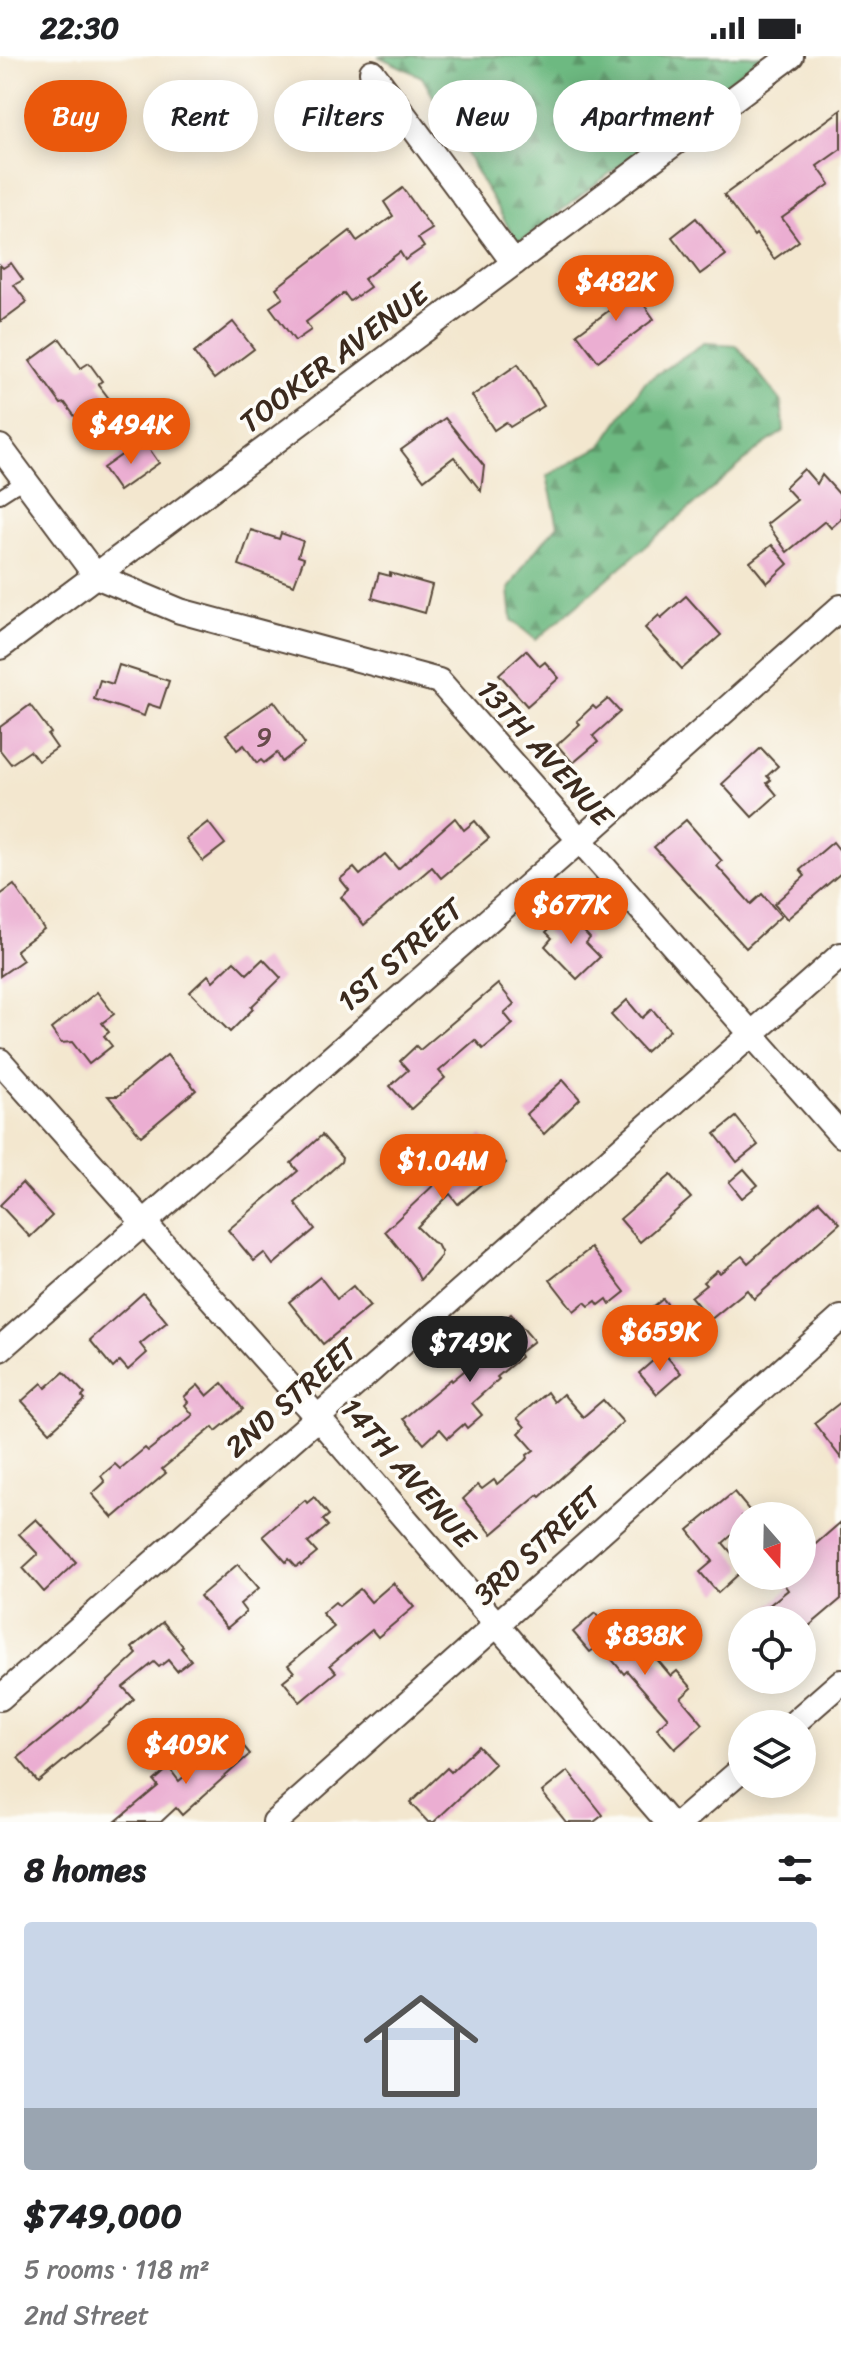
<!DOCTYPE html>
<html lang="en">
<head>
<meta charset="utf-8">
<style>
  :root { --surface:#fff; --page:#f2f2f2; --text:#202124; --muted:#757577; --line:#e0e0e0; --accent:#ea580c }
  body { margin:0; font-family:Sriracha,sans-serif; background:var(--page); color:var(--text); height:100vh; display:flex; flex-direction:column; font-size:30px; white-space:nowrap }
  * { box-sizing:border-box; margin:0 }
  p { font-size:26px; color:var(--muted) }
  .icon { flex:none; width:44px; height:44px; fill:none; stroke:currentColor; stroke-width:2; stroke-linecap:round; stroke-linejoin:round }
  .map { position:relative; height:1766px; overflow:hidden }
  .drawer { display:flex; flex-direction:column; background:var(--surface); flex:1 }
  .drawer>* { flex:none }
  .top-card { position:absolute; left:24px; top:24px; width:794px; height:72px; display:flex; gap:16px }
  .needle { width:52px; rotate:160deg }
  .tools { position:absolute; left:728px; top:1446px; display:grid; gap:16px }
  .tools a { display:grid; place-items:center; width:88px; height:88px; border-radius:50%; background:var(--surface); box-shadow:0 4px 20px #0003; font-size:40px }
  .price { position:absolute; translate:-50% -68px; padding:0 18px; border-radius:28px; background:var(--accent); color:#fff; font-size:26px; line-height:52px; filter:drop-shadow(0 2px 4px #0008) }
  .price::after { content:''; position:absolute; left:50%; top:48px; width:24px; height:18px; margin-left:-12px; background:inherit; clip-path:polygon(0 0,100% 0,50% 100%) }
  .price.selected { background:#222; color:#fff }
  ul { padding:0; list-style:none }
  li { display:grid; align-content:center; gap:16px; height:424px; padding:0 24px }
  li+li { border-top:2px solid var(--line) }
  li span { display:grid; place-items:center; height:248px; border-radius:8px; color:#555 }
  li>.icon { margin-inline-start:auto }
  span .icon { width:144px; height:144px; fill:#fffc; stroke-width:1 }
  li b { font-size:34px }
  h2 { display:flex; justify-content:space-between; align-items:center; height:96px; padding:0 24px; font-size:34px }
  .pill { padding:0 28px; border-radius:36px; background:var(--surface); box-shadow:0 4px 20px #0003; font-size:28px; line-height:72px }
  .pill.selected { background:var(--accent); color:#fff }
  .status { display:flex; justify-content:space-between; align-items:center; height:56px; padding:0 40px; background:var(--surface); direction:ltr }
  .status svg { height:22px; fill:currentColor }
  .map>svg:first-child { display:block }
  .forest { fill:url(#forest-firs); stroke:#547250; stroke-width:2 }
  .building { fill:#ebaed2 }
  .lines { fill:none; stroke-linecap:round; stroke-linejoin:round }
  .lane-casing { stroke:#574639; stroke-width:16 }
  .street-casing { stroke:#574639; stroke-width:28 }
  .lane { stroke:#fff; stroke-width:12 }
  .street { stroke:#fff; stroke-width:24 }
  .labels { text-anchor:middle; stroke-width:7; stroke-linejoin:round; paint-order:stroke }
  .number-label { font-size:26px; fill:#674b4b }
  .street-label { font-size:30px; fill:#3b2a1e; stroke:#fdfcf7 }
</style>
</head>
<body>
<div class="status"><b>22:30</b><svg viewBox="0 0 49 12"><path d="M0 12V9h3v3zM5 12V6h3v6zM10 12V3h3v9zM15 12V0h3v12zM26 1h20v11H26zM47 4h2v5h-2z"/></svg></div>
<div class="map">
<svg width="841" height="1766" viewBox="0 0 841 1766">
  <defs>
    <pattern id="forest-firs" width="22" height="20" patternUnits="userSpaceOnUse" patternTransform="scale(2)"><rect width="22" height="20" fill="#6db981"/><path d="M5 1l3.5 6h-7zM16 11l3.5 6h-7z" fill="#5b9769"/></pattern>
  </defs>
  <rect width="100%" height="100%" fill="#fdfcf7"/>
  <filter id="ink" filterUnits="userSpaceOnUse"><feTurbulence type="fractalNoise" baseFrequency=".0125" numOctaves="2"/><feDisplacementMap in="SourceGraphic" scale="16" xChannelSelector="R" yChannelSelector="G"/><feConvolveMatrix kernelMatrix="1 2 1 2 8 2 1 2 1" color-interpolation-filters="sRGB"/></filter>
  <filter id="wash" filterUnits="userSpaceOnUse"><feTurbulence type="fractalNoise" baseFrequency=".006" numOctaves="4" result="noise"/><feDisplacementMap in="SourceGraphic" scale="32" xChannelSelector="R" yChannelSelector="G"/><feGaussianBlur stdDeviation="1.8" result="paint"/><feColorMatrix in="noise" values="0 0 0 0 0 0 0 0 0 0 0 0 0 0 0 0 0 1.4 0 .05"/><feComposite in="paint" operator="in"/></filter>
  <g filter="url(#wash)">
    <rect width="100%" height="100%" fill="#f3e7cf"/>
    <g class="forest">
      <path d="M378 0H762L518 188 422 21Z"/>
      <path d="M704 287 736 289 781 345 784 375 762 390 536 584 512 564 509 533 528 503 558 469 547 420 601 390 645 326Z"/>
    </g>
    <g id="blocks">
      <g class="building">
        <path d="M841 54V93L817 110 830 128 782 162 799 185 774 203 756 178 754 180 724 139Z"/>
        <path d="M403 132 432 173 418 182 424 191 405 204 400 196 364 223 370 231 350 245 344 237 306 266 311 274 295 285 270 251 283 242 276 232 350 175 357 185 393 160 384 146Z"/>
        <path d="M696 162 726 199 700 218 672 181Z"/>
        <path d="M11 207 23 224 14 229 27 246 0 266V209L3 212Z"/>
        <path d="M629 227 654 263 598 305 577 278 615 250 609 243Z"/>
        <path d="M233 266 254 293 214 323 194 297Z"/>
        <path d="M60 283 81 312 89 307 102 325 98 328 117 353 94 370 84 356 76 362 65 347 61 348 30 305Z"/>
        <path d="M518 308 544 350 510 371 506 366 494 374 472 340Z"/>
        <path d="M445 362 484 410 481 435 454 401 424 424 401 394Z"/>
        <path d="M143 384 159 407 119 435 103 412Z"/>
        <path d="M804 413 817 428 822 419 841 440V463L831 472 825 465 787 496 767 468 797 444 785 431Z"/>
        <path d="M251 474 279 483 281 477 303 485 298 500 304 502 294 529 239 509Z"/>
        <path d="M772 489 788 508 767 527 750 506Z"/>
        <path d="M379 517 390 520V517L432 529 425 557 372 542Z"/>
        <path d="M686 540 721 579 682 613 645 572 659 559 661 562Z"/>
        <path d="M526 594 540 610 545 606 559 622 527 650 499 618Z"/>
        <path d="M119 609 169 625 160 652 148 648 144 660 94 643 100 624 113 628Z"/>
        <path d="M608 643 620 656 593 680 598 686 573 707 557 689 580 668 577 665 593 650 596 653Z"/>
        <path d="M274 645 305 688 282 706 277 697 264 707 261 704 257 707 244 689 237 694 226 678Z"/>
        <path d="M30 649 51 677 48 679 57 692 38 705 30 695 11 708 0 694V671Z"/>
        <path d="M761 692 778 710 767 720 771 724 767 727 777 739 752 761 722 728Z"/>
        <path d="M455 762 464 774 475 765 489 782 441 822 432 811 364 869 341 841 349 834 340 823 354 812 360 819 385 798 398 813Z"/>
        <path d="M686 764 722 805 717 810 751 848 762 838 781 860 746 892 654 791Z"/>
        <path d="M208 766 225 788 203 805 186 783Z"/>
        <path d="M833 786 841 796V817L787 863 774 848 805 820 800 814Z"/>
        <path d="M14 829 44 873 16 894 23 904 0 920V839Z"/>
        <path d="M567 857 590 882 586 887 600 901 577 923 545 890 552 882 546 876Z"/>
        <path d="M263 903 281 922 251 951 253 953 230 976 190 936 208 919 213 925 234 905 247 918Z"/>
        <path d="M498 928 514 948 504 957 513 968 483 993 475 984 439 1015 445 1022 411 1053 390 1030 408 1014 400 1005 416 990 420 994Z"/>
        <path d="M97 936 114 958 102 967 109 976 104 980 112 990 89 1008 72 986 61 987 51 973Z"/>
        <path d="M627 944 642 962 652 953 670 974 645 996 611 959Z"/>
        <path d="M167 999 196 1034 141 1080 108 1040H118Z"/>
        <path d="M563 1024 580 1043 544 1078 526 1058Z"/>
        <path d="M736 1061 758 1089 737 1106 715 1078Z"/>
        <path d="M322 1079 342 1102 341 1106 295 1147 315 1173 273 1209 264 1197 254 1205 228 1174 298 1115 291 1107Z"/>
        <path d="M482 1079 506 1107 458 1148 450 1138 417 1171 432 1186 437 1188 441 1196V1200L420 1224 414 1211 385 1175 438 1125 435 1121Z"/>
        <path d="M744 1113 758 1129 742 1142 729 1126Z"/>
        <path d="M671 1119 691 1142 640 1186 620 1163Z"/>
        <path d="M22 1127 52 1160 30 1181 0 1149Z"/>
        <path d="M819 1145 840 1167 754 1243 747 1234 710 1264 691 1241 706 1229 703 1226 717 1214 720 1217 742 1200 748 1207Z"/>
        <path d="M591 1192 625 1236 610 1248 607 1243 599 1249 596 1245 589 1250 585 1246 574 1255 550 1224Z"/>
        <path d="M320 1221 337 1243 353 1230 370 1250 323 1288 289 1246Z"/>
        <path d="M143 1237 167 1266 140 1288 147 1297 128 1314 120 1305 113 1312 90 1284Z"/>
        <path d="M663 1243 681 1264 661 1280 644 1258Z"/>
        <path d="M511 1258 534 1285 519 1297 521 1301 497 1321 499 1323 472 1347 482 1359 467 1372 464 1368 448 1382 440 1373 424 1388 403 1363 451 1323 452 1325 482 1300 479 1296 489 1288 483 1281Z"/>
        <path d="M663 1296 681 1317 657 1338 639 1317Z"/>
        <path d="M64 1316 85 1338 82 1341 85 1344 50 1376 22 1345 42 1327 46 1332Z"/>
        <path d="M222 1327 243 1353 216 1375 213 1371 162 1413 166 1417 113 1462 92 1438 105 1426 101 1420 115 1408 120 1413 145 1392 148 1395 193 1359 185 1349 188 1346 184 1341 198 1329 207 1340Z"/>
        <path d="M547 1336 554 1346 563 1338 583 1361 603 1344 623 1366 540 1441 538 1439 492 1478 463 1443 478 1429 482 1433 494 1424 497 1428 528 1402 527 1399 534 1394 519 1377 525 1371 517 1362Z"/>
        <path d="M841 1346V1402L814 1367Z"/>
        <path d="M734 1436 754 1460H742V1470L723 1487 742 1509V1515L718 1537 700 1516 713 1505 688 1474Z"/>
        <path d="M314 1441 329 1459 323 1464 328 1470 308 1487 317 1497 301 1510 300 1508 296 1511 289 1503 286 1506 263 1480 305 1444 307 1447Z"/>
        <path d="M36 1463 76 1506 44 1536 23 1512 38 1498 19 1478Z"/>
        <path d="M841 1466V1543L802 1576V1564H751L788 1534 778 1520H802V1500Z"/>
        <path d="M238 1508 259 1532 240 1548 246 1556 227 1572 200 1540Z"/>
        <path d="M393 1527 414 1551 378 1581 372 1574 330 1609 336 1616 300 1646 283 1625 294 1616 288 1609 334 1571 322 1557 335 1546 339 1550 360 1533 371 1546Z"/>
        <path d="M595 1557 610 1576 617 1569 633 1588 639 1582 671 1620 677 1615 692 1632 681 1642 703 1668 675 1693 657 1672 668 1662 627 1615 624 1618 605 1595 602 1597 597 1591 590 1596 573 1576Z"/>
        <path d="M163 1566 183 1590 181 1592 191 1604 177 1615 168 1604 159 1611 154 1606 123 1631 134 1643 108 1668 38 1726 18 1702 76 1655 137 1598 132 1592Z"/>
        <path d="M236 1681 250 1698 182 1759 176 1752 161 1766H115L158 1730 154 1725 169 1712 179 1725 217 1692 220 1695Z"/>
        <path d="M478 1690 495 1708 434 1766H428L410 1747 447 1712 451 1716Z"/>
        <path d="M568 1715 603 1759 594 1766H566L542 1736Z"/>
      </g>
    </g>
  </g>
  <g filter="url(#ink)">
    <use href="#blocks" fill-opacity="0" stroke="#574639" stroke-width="2"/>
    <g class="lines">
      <defs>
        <path id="lane" d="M0 440 25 424"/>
        <g id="street">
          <path d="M372 16 514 207"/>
          <path d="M0 391 96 520 180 555 439 625 841 1079"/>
          <path d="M0 591 791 0"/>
          <path d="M0 1005 317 1361 668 1766"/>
          <path d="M0 1293 580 784 841 551"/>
          <path d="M0 1642 841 899"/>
          <path d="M793 1668 841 1626"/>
          <path d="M275 1766 841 1262"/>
          <path d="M681 1766 742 1713"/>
        </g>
      </defs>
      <use href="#lane" class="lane-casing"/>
      <use href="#street" class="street-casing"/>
      <use href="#lane" class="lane"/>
      <use href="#street" class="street"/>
    </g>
  </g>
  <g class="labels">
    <g class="number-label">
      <text x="264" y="690">9</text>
    </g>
    <g class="street-label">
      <text transform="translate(334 302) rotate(-37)" y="10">TOOKER AVENUE</text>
      <text transform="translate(545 697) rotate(48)" y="10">13TH AVENUE</text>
      <text transform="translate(400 899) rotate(-41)" y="10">1ST STREET</text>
      <text transform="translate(291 1342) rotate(-41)" y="10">2ND STREET</text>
      <text transform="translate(408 1417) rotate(49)" y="10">14TH AVENUE</text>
      <text transform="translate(537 1490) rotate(-42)" y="10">3RD STREET</text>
    </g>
  </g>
</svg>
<div class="tools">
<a><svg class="needle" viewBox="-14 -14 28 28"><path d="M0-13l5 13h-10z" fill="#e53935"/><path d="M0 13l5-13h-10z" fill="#757577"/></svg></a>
<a><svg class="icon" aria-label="locate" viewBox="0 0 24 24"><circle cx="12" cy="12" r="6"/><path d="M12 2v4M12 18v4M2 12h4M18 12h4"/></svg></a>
<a><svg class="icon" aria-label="layers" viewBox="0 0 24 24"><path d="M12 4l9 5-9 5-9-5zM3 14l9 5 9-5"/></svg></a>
</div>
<b class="price" style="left:616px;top:267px">$482K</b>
<b class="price" style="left:131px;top:410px">$494K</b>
<b class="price" style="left:571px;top:890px">$677K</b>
<b class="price" style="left:443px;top:1146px">$1.04M</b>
<b class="price" style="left:660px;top:1317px">$659K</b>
<b class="price selected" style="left:470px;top:1328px">$749K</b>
<b class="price" style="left:645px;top:1621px">$838K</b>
<b class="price" style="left:186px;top:1730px">$409K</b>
<div class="top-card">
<a class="pill selected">Buy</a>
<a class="pill">Rent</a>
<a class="pill">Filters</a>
<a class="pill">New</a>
<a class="pill">Apartment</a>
</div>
</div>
<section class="drawer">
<h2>8 homes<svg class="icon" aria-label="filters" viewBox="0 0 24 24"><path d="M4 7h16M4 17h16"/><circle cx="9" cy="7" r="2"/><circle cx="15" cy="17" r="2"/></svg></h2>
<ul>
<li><span style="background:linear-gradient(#c9d6e8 75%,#9aa5b1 0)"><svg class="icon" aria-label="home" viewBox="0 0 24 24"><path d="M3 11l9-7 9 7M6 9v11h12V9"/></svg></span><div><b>$749,000</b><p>5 rooms · 118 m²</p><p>2nd Street</p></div></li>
</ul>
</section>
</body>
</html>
